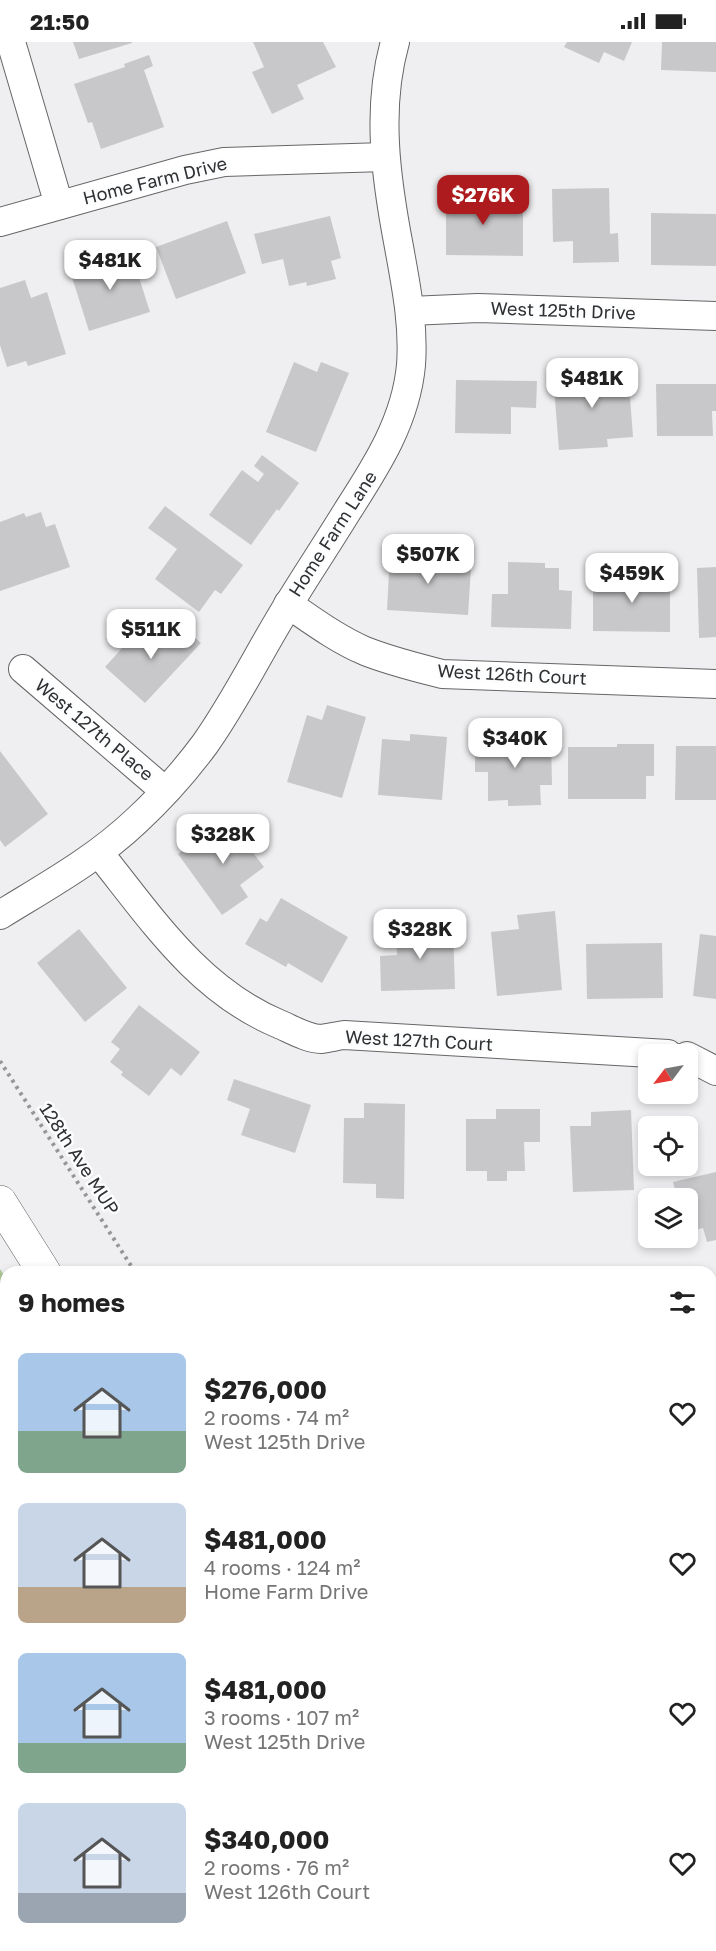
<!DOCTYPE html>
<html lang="en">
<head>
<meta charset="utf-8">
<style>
  :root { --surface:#fff; --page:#f6f6f6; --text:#222; --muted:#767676; --accent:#ad1b1e }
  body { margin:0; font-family:"Golos Text",sans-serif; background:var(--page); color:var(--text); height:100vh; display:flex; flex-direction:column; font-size:22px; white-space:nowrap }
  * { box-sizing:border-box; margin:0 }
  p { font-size:20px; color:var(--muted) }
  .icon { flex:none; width:33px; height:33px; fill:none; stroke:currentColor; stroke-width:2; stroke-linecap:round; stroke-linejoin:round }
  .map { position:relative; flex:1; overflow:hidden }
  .details { position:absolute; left:0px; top:1224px; width:717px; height:686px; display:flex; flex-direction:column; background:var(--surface); border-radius:18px 18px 0 0; box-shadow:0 3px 9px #0003 }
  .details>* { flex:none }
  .needle { width:39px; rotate:238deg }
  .tools { position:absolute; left:638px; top:1002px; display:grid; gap:12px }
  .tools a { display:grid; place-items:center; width:60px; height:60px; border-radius:9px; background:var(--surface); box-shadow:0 3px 9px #0003; font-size:30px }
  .price { position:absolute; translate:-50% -51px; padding:0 14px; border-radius:12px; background:#fff; color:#222; font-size:20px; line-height:39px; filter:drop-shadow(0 2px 3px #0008) }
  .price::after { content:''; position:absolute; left:50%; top:36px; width:18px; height:14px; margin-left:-9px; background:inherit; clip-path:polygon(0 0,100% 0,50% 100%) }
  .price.on { background:var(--accent); color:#fff }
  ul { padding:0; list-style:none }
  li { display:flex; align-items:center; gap:18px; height:150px; padding:0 18px }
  li span { display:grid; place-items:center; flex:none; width:168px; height:120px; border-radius:9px; color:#555 }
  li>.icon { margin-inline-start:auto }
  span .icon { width:72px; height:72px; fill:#fffc; stroke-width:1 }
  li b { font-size:26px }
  h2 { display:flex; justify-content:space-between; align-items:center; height:72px; padding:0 18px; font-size:26px }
  .status { display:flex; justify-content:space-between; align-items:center; height:42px; padding:0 30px; background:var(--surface); direction:ltr }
  .status svg { height:16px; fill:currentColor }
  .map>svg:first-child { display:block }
  .park { fill:url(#park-tufts) }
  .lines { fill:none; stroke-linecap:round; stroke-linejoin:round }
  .stream { stroke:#92c1eb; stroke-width:8 }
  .building { fill:#c8c8ca }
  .minor-casing { stroke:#666667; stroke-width:30 }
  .secondary-casing { stroke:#666667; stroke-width:34 }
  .path { stroke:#969698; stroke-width:4; stroke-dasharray:3 4.5; stroke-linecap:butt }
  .minor { stroke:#fff; stroke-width:28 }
  .secondary { stroke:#fff; stroke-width:33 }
  .labels { text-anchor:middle; stroke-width:5; stroke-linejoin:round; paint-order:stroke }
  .street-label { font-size:18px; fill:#303031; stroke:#fcfdfe }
</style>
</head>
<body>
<div class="status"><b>21:50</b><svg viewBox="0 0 49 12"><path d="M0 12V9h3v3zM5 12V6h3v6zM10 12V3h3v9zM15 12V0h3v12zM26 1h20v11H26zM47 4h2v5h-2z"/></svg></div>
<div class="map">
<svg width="716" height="1909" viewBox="0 0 716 1909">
  <defs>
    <pattern id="park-tufts" width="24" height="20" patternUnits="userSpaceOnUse" patternTransform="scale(1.5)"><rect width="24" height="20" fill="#afc798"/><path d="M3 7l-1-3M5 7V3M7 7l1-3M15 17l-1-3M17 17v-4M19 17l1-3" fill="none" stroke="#97ab83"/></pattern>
  </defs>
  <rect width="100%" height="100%" fill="#efeff1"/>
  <g class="park">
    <path d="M0 1227 6 1236V1904H378L381 1909H0Z"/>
    <path d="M716 1325V1909H517L513 1904H711V1328Z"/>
  </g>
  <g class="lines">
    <g class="stream">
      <path d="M0 1866 6 1871"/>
      <path d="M44 1904 50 1909"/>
    </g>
  </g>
  <g class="building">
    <path d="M73 0H132V1L79 17Z"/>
    <path d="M253 0H323L336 25 297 43 304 57 272 72 252 30 264 25Z"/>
    <path d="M567 0H632L624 19 604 10 599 21 564 5Z"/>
    <path d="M662 0H716V30L661 28Z"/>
    <path d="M149 13 153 24 144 28 164 85 101 107 92 80 88 81 74 42 125 25 124 22Z"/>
    <path d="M609 146 610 192 618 191 619 220 573 221V199L553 200 552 147Z"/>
    <path d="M444 152H509L510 168 523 167V214L446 213V158H444Z"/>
    <path d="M651 171 716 172V224L651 223Z"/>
    <path d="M330 174 341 216 331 219 336 237 307 244 306 240 289 244 283 217 262 222 254 192Z"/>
    <path d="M227 179 246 231 176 257 156 205Z"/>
    <path d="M131 210 150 270 89 289 70 229Z"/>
    <path d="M25 238 31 256 47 250 66 312 28 324 26 319 7 325 0 303V246Z"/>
    <path d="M294 320 317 330 321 320 349 331 316 410 266 390Z"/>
    <path d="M628 328 633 395 607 397 608 405 559 408 553 333Z"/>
    <path d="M456 338 537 339 536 366 511 365V392L455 391Z"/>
    <path d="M656 342H716V369H712L713 394H657Z"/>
    <path d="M262 413 299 441 279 469 277 467 251 503 209 473 242 428 258 440 264 432 254 424Z"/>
    <path d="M165 464 243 523 221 552 215 548 199 570 155 537 177 507 148 486Z"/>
    <path d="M41 470 46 485 55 482 70 525 0 549V480L24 471 26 475Z"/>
    <path d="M390 511 456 515 455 526H471L468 573 387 568Z"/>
    <path d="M508 520 545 521V526H559V548L572 549 571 587 491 585 492 552H508Z"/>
    <path d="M716 525V595L699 596 697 526Z"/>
    <path d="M593 534H670V590L593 589Z"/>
    <path d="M180 582 201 601 145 661 105 625 143 583 163 601Z"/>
    <path d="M327 663 366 675 342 756 287 740 307 673 322 678Z"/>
    <path d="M410 692 447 695 442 758 378 753 382 697 410 699Z"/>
    <path d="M551 697 552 743H540L541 763 508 764V758L488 759V730H475V698Z"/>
    <path d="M617 702H654V734H646V757H568V705H617Z"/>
    <path d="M676 704H716V758H675Z"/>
    <path d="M0 709 48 772 5 805 0 798Z"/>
    <path d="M237 780 255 806 251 808 264 825 240 843 248 855 222 873 178 812 215 785 220 792Z"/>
    <path d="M281 856 348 895 322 941 288 921 286 925 245 902 260 876 267 880Z"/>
    <path d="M555 869 562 948 497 954 491 890 519 887 517 873Z"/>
    <path d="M396 882H431V887L453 886 455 947 381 949 380 914 397 913Z"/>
    <path d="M79 887 127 946 85 980 37 921Z"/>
    <path d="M700 892 716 894V957L693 954Z"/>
    <path d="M662 901 663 956 587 957 586 902Z"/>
    <path d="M139 963 200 1010 181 1034 171 1026 149 1054 121 1033 123 1030 110 1020 120 1007 111 1000Z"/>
    <path d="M234 1037 311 1063 295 1111 241 1093 250 1067 227 1058Z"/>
    <path d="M364 1061 405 1062 404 1157 376 1156V1142L343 1141 344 1076H364Z"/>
    <path d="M496 1067H540V1100H524L525 1129H507V1139H487V1129H466V1077H496Z"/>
    <path d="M631 1068 634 1148 573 1150 570 1084H591V1070Z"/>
    <path d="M716 1130V1198L707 1200 703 1186 687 1190V1156H677L673 1140Z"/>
  </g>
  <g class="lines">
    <defs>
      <g id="minor">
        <path d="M11 0 59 163"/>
        <path d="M0 180 185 128 224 120 385 115"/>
        <path d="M410 269 478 266 716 274"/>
        <path d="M288 562C313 579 337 597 365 609 390 619 415 625 442 632L716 642"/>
        <path d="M23 627 165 749"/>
        <path d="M99 811C152 877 198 948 279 982 291 987 308 997 321 997 329 996 337 994 344 993L668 1012"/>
        <path d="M0 873C47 844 96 817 136 779 161 756 185 729 205 702 237 657 261 606 290 560 309 529 329 499 348 468 377 423 406 378 411 323 414 283 406 244 399 205 386 137 376 67 395 0"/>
        <path d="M687 1014 716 1029"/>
        <path d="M711 1324 716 1321"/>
      </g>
      <g id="secondary">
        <path d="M0 1160 44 1230"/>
        <path d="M473 1904 476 1909"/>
      </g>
    </defs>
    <use href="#minor" class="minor-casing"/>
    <use href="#secondary" class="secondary-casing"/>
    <g class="path">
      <path d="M0 1019 135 1230"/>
      <path d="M711 1720 716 1719"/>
      <path d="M0 1800 6 1805"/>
      <path d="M124 1904 130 1909"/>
      <path d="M544 1904 547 1909"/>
    </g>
    <use href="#minor" class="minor"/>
    <use href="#secondary" class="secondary"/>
  </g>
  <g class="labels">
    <g class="street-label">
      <text transform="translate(155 139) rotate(-14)" y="6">Home Farm Drive</text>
      <text transform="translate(563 269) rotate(2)" y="6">West 125th Drive</text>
      <text transform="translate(333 492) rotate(-57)" y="6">Home Farm Lane</text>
      <text transform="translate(512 633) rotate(3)" y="6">West 126th Court</text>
      <text transform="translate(94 688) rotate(40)" y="6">West 127th Place</text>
      <text transform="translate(419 999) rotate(3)" y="6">West 127th Court</text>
      <text transform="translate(79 1117) rotate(57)" y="6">128th Ave MUP</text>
    </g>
  </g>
</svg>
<div class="tools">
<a><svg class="needle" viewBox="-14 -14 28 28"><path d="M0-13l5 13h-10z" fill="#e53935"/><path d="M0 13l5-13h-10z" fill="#767676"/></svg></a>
<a><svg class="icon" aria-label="locate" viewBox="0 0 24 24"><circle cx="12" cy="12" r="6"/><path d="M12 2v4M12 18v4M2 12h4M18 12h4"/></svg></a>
<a><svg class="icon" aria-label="layers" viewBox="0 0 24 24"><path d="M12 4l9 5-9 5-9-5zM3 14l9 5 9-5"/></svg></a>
</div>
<b class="price on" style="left:483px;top:184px">$276K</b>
<b class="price" style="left:110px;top:249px">$481K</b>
<b class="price" style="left:592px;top:367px">$481K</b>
<b class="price" style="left:428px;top:543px">$507K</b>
<b class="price" style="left:632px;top:562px">$459K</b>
<b class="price" style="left:151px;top:618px">$511K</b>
<b class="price" style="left:515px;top:727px">$340K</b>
<b class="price" style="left:223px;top:823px">$328K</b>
<b class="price" style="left:420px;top:918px">$328K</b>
<section class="details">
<h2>9 homes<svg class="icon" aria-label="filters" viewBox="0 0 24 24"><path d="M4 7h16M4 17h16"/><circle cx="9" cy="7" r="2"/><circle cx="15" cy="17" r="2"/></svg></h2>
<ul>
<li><span style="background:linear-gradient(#a9c7e8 65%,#7fa58c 0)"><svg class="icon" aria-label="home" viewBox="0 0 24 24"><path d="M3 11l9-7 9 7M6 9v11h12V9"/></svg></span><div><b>$276,000</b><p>2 rooms · 74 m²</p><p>West 125th Drive</p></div><svg class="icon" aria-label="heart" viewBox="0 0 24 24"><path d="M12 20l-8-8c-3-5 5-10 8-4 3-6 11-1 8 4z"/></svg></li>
<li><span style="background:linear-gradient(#c9d6e8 70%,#b9a48a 0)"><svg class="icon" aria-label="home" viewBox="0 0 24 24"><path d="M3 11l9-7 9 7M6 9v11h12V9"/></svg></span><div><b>$481,000</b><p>4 rooms · 124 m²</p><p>Home Farm Drive</p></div><svg class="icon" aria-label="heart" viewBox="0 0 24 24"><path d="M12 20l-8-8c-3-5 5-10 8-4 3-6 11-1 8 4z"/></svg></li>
<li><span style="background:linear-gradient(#a9c7e8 75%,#7fa58c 0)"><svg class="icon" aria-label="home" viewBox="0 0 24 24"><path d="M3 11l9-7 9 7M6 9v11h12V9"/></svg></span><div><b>$481,000</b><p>3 rooms · 107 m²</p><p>West 125th Drive</p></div><svg class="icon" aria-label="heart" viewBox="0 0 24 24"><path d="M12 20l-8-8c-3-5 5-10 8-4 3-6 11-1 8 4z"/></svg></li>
<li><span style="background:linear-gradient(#c9d6e8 75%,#9aa5b1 0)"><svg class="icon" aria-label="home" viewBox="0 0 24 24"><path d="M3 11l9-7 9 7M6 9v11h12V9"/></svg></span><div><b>$340,000</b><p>2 rooms · 76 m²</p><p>West 126th Court</p></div><svg class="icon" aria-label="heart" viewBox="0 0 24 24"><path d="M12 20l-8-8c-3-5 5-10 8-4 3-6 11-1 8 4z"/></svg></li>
</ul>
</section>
</div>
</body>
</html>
